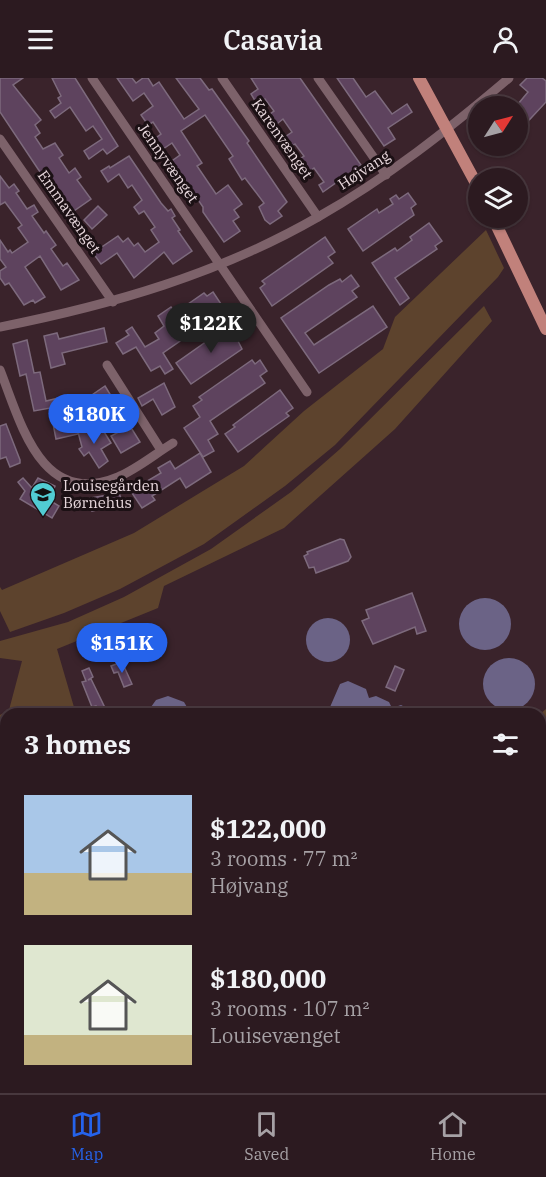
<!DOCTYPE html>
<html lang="en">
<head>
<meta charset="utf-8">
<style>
  :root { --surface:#2c1a20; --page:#342329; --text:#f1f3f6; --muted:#a6a1a5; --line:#48383e; --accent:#2563eb }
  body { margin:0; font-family:"IBM Plex Serif",serif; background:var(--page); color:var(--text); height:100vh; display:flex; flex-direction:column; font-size:22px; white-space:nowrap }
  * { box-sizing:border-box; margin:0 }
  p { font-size:20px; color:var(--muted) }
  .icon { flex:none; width:33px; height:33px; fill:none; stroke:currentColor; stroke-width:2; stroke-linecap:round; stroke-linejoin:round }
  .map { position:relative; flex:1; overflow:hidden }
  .panel { position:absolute; left:0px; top:630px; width:546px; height:386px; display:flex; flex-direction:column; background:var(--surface); border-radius:18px 18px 0 0; box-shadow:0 2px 4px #0004,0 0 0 2px var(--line) }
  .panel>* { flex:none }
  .needle { width:39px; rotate:54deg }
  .controls { position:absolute; left:468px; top:18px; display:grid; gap:12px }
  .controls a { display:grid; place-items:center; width:60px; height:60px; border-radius:50%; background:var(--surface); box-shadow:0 2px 4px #0004,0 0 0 2px var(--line); font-size:30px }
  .price { position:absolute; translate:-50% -51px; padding:0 14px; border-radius:21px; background:var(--accent); color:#fff; font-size:20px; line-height:39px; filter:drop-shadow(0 2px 3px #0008) }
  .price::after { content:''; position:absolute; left:50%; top:36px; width:18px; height:14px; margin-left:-9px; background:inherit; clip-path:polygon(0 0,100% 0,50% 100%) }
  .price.selected { background:#222; color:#fff }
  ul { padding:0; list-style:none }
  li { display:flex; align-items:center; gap:18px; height:150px; padding:0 24px }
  li span { display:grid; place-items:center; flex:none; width:168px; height:120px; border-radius:0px; color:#555 }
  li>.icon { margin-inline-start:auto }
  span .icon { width:72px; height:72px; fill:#fffc; stroke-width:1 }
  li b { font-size:26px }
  h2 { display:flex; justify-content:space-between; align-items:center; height:72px; padding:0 24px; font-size:26px }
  header { display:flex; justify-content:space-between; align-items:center; height:78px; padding:0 24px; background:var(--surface); font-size:27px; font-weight:600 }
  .tabs { display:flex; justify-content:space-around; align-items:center; height:84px; border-top:2px solid var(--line); background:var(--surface); font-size:16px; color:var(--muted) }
  .tabs a { display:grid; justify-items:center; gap:3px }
  .tabs .selected { color:var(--accent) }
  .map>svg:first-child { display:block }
  .green { fill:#5d432d }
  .water { fill:#6b6386 }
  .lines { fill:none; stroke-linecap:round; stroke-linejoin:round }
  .river { stroke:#6b6386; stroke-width:18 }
  .building { fill:#5e435e; stroke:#7d6a7d; stroke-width:1.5 }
  .minor { stroke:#7d626a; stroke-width:9 }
  .major { stroke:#c1817b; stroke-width:12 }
  .labels { text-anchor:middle; stroke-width:6; stroke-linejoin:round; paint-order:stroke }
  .street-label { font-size:15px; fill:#e8d8dd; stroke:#1b1014 }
  .poi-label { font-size:15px; fill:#e8d8dd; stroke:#1b1014; text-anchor:start }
</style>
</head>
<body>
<header><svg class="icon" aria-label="menu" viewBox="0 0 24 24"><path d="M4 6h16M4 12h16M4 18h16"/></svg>Casavia<svg class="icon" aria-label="person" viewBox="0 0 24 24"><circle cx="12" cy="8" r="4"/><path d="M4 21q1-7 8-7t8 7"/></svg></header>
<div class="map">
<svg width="546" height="1015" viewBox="0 0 546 1015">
  <rect width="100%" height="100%" fill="#3a232b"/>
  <g class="green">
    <path d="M486 152 504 190 498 199 335 367 285 408 204 466 120 511 64 535 10 554 0 533V509L2 512 134 455 244 388 304 333 383 271 395 239Z"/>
    <path d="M484 228 492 243 395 351 284 450 164 508 158 530 57 571 76 636H6V858L0 857V637L9 632 22 583 0 580V563L68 544 124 519 211 471 291 414 340 371Z"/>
    <path d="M546 631V697L540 702V636Z"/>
    <path d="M178 1010H320L314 1015H173Z"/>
  </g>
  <g class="water">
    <circle cx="485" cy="546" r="26"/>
    <circle cx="328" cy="562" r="22"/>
    <circle cx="509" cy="606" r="26"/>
    <path d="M348 603 366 611 369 620 376 618 389 624 392 630 401 627 418 636H327L340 606Z"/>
    <path d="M168 618 184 624 191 636H146L156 622Z"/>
  </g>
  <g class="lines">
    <g class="river">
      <path d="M540 659 546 653"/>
      <path d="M0 857 6 858"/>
    </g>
  </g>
  <g class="building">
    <path d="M0 0H23L13 7 41 42 35 47 40 55 35 59 43 71 55 65 63 77 59 80 69 95 75 90 81 99 77 102 91 121 71 135 38 91 0 34Z"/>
    <path d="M52 0H75L118 68 107 76 103 71 89 81 84 73 102 61 93 48 86 53 70 29 55 40 50 33 61 25 58 20 61 18Z"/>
    <path d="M117 0H132L136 5 143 0H148L153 8 159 4 184 41 199 31 176 0H200L209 12 212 11 222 25 249 63 247 65 287 124 278 133 282 138 270 146 265 142 259 129 264 125 245 100 242 102 229 81 233 78 205 37 181 53 202 85 197 88 216 116 228 107 242 126 234 132 239 139 233 143 240 153 224 164 203 134V129L179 94 177 96 169 85 180 77 172 65 160 73 153 62 161 56 153 44 148 47 141 37 153 28 144 15 133 23Z"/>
    <path d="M251 0H300L361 87 323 114 319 107 324 104 314 90 306 96 297 83 304 78 295 66 288 71 282 61 292 54 283 41 273 49 266 39 274 33 265 21 257 26 251 16 258 11Z"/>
    <path d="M337 0H353L366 19 375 13 392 36 407 26 412 34 388 50 395 61 384 68Z"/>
    <path d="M527 0H542L546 3V24L518 54V26L528 14 520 7Z"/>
    <path d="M129 78 161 125 168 133 171 131 175 138 172 140 180 152 178 153 192 173 173 186 164 174 134 200 117 175 101 186 93 175 118 158 123 164 128 160 134 168 138 165 145 174 159 164 151 152 155 149 144 133 139 136 134 129 142 122 132 107 128 110 119 96 108 104 101 93 109 88 110 90Z"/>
    <path d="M0 98 9 110 14 106 19 113 16 115 27 131 34 127 38 134 32 138 44 155 46 153 56 167 51 171 63 188 67 185 79 202 61 212 40 178 25 189 45 219 35 225 33 222 24 227 9 205 5 207 0 200V193L6 189 0 181V162L8 174 10 172 12 175 28 164 18 150 22 147 5 124 0 127Z"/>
    <path d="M408 115 416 126 411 130 414 137 363 173 348 151 377 131 379 135 393 126 390 121 396 117 399 121Z"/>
    <path d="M98 128 107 137 92 151 84 142Z"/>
    <path d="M429 145 442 163 435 168 437 171 395 200 409 220 400 227 372 185 395 170 397 173 412 162 410 159Z"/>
    <path d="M325 159 335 174 328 179 333 185 272 228 260 210 265 206 262 203Z"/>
    <path d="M351 197 359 208 352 213 357 219 305 255 314 267 373 228 387 249 319 295 281 240 329 207 340 201 342 204Z"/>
    <path d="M213 214 225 232 163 275 173 291 165 296 160 288 151 293 136 269 123 276 116 265 129 257 126 253 132 249 145 269 159 261 155 255 164 248 158 238 171 229 175 235 204 215 207 218Z"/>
    <path d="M234 244 244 259 238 263 242 271 191 306 176 285Z"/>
    <path d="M104 250 107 264 62 275 65 286 51 290 44 258 57 255 59 261Z"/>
    <path d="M27 262 34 295 40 294 46 323 63 319 66 330 70 329 78 356 56 361 50 330 34 333 26 296 20 298 13 266Z"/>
    <path d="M252 282 255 286 260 282 267 293 260 298 265 305 210 343 218 356 208 362 214 373 203 379 184 350 200 339 193 328 202 322 199 319Z"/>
    <path d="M164 305 175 329 162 337 153 321 142 328 138 320Z"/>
    <path d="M105 308 116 326 104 333 107 338 101 342 91 326 96 323 92 317Z"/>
    <path d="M280 312 293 330 286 335 289 338 238 374 225 356 235 349 233 347Z"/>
    <path d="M6 346 20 382V385L10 389 6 379 0 381V348Z"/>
    <path d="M130 348 140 364 121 375 111 358Z"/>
    <path d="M101 349 111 365 101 371 108 383 99 390 89 374 84 378 79 371 82 369 78 354Z"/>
    <path d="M200 375 211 394 186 410 180 400 152 418 155 422 142 430 128 409 141 400 144 405 161 395 158 390 170 383 175 391Z"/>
    <path d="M23 400 32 410 38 400 55 408 49 422 59 428 52 440 20 421 25 413 18 404Z"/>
    <path d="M119 415 123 426 92 433 90 420Z"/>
    <path d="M340 461 344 462 351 479 348 483 316 495 314 489 309 490 304 478 308 476 307 474Z"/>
    <path d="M412 515 426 553 417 556 415 549 373 566 362 543 369 540 366 532Z"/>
    <path d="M122 584 132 606 124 609 118 594 114 595 111 588Z"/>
    <path d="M395 588 404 592 395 613 386 609Z"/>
    <path d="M89 590 93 599 88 602 91 601 107 634 103 636H99L96 628 92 629 82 604 86 603 82 593Z"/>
  </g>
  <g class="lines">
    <g class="minor">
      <path d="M92 0 307 314"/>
      <path d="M222 0 318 139"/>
      <path d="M318 0 386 97"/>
      <path d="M0 61 113 224"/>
      <path d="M0 249C111 227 219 196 318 139 387 100 449 51 509 0"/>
      <path d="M107 287 161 372"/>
      <path d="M0 292C21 345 41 431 118 399 137 391 155 376 173 365"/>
      <path d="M540 872 544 851"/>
      <path d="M0 929 6 928"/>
      <path d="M410 1010 415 1015"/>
      <path d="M454 1015 459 1010"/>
    </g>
    <g class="major">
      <path d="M419 0 478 109"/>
      <path d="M493 140 546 251"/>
      <path d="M540 763 546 760"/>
      <path d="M540 781 546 778"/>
      <path d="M68 1015 77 1010"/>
      <path d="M95 1015 104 1010"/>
    </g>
  </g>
  <defs>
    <symbol id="school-pin" viewBox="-11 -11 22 30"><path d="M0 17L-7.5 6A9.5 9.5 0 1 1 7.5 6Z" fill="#51ccd3" stroke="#1b1014"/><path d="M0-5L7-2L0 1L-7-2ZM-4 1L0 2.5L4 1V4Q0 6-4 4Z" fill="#111"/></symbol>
  </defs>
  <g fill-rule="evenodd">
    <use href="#school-pin" x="28" y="402" width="30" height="40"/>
  </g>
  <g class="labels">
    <g class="street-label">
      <text transform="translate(282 61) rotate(55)" y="5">Karenvænget</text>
      <text transform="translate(168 85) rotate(55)" y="5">Jennyvænget</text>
      <text transform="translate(364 92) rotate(-33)" y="5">Højvang</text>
      <text transform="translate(69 134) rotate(55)" y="5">Emmavænget</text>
    </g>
    <g class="poi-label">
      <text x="63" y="413">Louisegården<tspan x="63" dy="17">Børnehus</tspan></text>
    </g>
  </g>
</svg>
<div class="controls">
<a><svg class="needle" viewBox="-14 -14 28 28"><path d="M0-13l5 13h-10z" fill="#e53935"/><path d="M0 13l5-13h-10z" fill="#a6a1a5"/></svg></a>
<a><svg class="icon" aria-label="layers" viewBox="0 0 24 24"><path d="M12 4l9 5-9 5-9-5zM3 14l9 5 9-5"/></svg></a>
</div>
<b class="price selected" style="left:211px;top:276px">$122K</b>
<b class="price" style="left:94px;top:367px">$180K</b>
<b class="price" style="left:122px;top:596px">$151K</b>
<section class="panel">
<h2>3 homes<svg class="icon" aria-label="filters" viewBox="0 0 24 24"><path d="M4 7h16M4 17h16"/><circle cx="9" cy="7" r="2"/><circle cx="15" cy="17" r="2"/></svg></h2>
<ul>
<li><span style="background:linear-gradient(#a9c7e8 65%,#c2b280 0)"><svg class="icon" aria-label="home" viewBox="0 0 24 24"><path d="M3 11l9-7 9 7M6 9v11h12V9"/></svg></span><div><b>$122,000</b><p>3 rooms · 77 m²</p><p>Højvang</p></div></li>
<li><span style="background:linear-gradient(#dfe7d0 75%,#c2b280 0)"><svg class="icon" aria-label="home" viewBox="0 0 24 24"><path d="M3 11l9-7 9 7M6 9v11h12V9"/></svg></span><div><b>$180,000</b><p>3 rooms · 107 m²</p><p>Louisevænget</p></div></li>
</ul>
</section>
</div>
<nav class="tabs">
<a class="selected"><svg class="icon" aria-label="map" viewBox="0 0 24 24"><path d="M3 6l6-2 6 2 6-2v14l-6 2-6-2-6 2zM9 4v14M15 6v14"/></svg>Map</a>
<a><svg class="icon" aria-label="saved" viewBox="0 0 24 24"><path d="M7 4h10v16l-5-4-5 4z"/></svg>Saved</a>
<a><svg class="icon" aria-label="home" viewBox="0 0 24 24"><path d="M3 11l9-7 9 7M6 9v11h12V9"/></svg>Home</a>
</nav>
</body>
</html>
